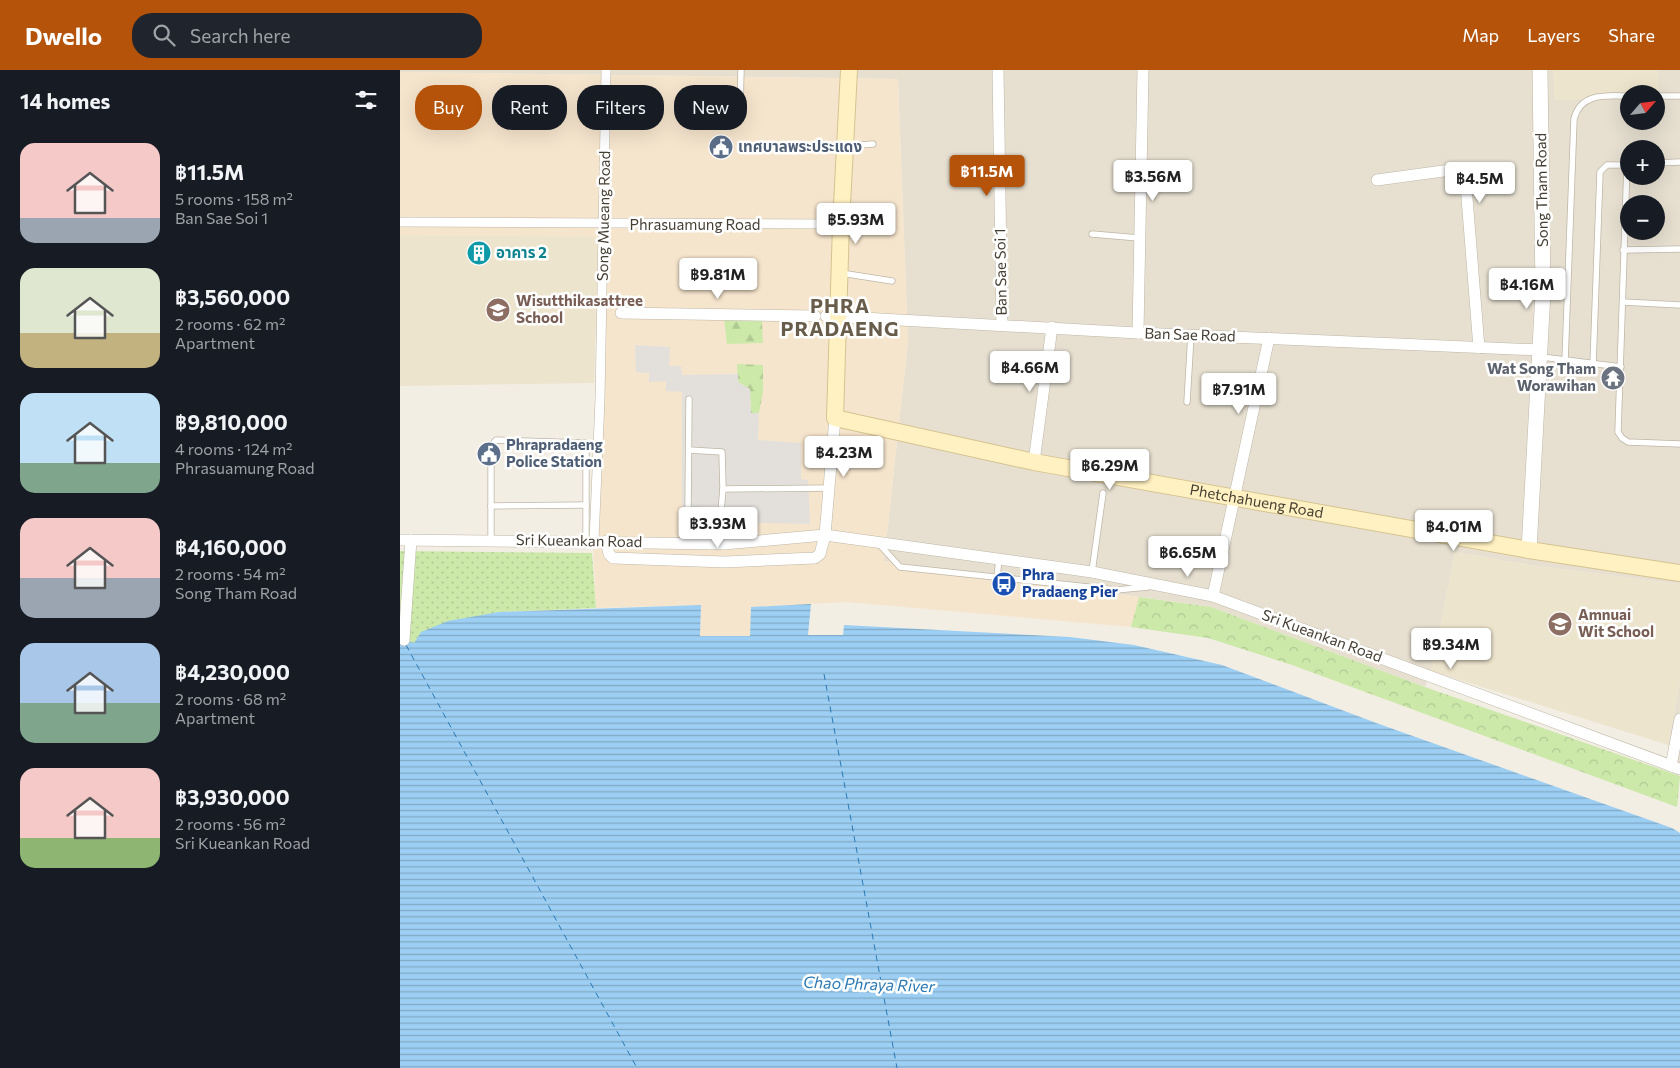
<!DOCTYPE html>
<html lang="en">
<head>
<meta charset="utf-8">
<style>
  :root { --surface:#171b24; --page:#20242c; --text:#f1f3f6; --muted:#9ea1a6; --accent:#b45309 }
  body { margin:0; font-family:Commissioner,"Noto Sans Thai",sans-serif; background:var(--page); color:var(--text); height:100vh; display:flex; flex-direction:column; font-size:19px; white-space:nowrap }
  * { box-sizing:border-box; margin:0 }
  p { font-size:16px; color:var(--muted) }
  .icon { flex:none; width:28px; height:28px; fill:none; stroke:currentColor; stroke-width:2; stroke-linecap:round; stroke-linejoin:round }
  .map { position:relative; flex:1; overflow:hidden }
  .sheet { display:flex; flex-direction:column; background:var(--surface); width:400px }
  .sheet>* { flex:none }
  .hud { position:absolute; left:15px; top:15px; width:475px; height:45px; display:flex; gap:10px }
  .needle { width:32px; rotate:62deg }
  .controls { position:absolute; left:1220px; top:15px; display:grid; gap:10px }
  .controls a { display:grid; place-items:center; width:45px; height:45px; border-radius:50%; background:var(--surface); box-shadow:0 5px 20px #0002; font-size:25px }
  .price { position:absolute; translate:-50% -42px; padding:0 11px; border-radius:5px; background:#fff; color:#222; font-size:16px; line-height:32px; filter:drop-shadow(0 1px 2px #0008) }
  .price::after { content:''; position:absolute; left:50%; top:30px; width:15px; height:11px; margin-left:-8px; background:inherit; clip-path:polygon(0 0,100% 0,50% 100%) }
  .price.selected { background:var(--accent); color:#fff }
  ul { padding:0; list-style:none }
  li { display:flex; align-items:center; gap:15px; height:125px; padding:0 20px }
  li span { display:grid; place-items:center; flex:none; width:140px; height:100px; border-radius:15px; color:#555 }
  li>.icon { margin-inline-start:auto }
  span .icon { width:60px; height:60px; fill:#fffc; stroke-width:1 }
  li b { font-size:21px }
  h2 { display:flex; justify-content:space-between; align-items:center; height:60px; padding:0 20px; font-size:21px }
  .chip { padding:0 18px; border-radius:20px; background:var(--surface); box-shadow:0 5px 20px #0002; font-size:18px; line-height:45px }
  .chip.selected { background:var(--accent); color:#fff }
  header { display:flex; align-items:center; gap:30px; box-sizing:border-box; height:70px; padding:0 25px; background:var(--accent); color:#fff }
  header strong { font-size:24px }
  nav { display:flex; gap:28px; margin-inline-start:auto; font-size:18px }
  .search { width:350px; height:45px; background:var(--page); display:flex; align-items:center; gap:12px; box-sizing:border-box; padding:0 18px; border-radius:20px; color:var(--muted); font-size:19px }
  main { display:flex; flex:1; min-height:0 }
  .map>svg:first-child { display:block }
  .residential { fill:#e7e0d1; fill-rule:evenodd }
  .commercial { fill:#f6e5cd }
  .education { fill:#ede4cd }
  .grass { fill:url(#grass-dots) }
  .forest { fill:url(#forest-firs) }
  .park { fill:url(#park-crowns) }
  .parking { fill:#e3e0dc }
  .water { fill:url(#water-rules) }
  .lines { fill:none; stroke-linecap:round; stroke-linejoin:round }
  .ferry { stroke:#2979b5; stroke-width:1; stroke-dasharray:6 5; stroke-linecap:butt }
  .service-casing { stroke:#beb6a6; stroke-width:7 }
  .pedestrian-casing { stroke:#beb6a6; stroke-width:10 }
  .minor-casing { stroke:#beb6a6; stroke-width:12 }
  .tertiary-casing { stroke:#beb6a6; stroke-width:16 }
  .secondary-casing { stroke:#d5c391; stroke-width:18 }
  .service { stroke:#fff; stroke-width:5.5 }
  .pedestrian { stroke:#fff; stroke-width:9 }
  .minor { stroke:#fff; stroke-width:11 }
  .tertiary { stroke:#fff; stroke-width:15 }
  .secondary { stroke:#fff1c1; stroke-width:16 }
  .labels { text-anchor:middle; stroke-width:5; stroke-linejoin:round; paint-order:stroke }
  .service-label { font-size:15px; font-weight:bold; fill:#4e5e75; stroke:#fff; text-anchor:start }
  .street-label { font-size:15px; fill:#453e33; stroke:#fff }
  .culture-label { font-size:15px; font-weight:bold; fill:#0d838f; stroke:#fff; text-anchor:start }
  .education-label { font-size:15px; font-weight:bold; fill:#785e54; stroke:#fff; text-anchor:start }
  .worship-label { font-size:15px; font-weight:bold; fill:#5b616d; stroke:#fff; text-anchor:end }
  .transit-label { font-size:15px; font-weight:bold; fill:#164399; stroke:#fff; text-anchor:start }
  .water-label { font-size:16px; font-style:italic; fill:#2979b5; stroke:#fff }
  .district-label { font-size:20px; font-weight:bold; letter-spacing:1px; fill:#685c4a; stroke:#fff }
</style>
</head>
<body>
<header>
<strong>Dwello</strong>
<div class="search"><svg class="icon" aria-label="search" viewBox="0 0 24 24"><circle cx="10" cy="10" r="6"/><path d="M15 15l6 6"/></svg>Search here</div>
<nav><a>Map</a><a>Layers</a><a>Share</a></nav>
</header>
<main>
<section class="sheet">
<h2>14 homes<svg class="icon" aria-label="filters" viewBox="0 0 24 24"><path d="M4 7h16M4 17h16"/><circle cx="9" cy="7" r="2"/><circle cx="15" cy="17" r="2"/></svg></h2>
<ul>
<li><span style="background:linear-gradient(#f6c9c9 75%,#9aa5b1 0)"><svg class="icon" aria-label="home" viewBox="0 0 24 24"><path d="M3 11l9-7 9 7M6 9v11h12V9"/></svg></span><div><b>฿11.5M</b><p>5 rooms · 158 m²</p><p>Ban Sae Soi 1</p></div></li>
<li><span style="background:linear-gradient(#dfe7d0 65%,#c2b280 0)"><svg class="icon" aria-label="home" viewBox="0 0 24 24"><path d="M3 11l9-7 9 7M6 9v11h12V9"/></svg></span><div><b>฿3,560,000</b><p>2 rooms · 62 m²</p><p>Apartment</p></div></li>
<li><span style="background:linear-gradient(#bfe0f5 70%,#7fa58c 0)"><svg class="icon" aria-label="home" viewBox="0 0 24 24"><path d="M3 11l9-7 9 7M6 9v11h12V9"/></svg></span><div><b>฿9,810,000</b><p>4 rooms · 124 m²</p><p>Phrasuamung Road</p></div></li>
<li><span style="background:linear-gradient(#f6c9c9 60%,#9aa5b1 0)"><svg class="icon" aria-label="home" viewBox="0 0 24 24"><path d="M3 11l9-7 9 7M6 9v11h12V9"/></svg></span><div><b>฿4,160,000</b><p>2 rooms · 54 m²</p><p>Song Tham Road</p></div></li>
<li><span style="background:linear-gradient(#a9c7e8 60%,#7fa58c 0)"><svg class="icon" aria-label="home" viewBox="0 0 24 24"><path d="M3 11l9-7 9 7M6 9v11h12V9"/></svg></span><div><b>฿4,230,000</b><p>2 rooms · 68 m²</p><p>Apartment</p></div></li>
<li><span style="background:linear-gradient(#f6c9c9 70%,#8fb573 0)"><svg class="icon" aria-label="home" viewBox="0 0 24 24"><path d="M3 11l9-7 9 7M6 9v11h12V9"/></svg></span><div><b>฿3,930,000</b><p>2 rooms · 56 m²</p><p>Sri Kueankan Road</p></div></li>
</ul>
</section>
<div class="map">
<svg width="1280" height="998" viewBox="0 0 1280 998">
  <defs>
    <pattern id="grass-dots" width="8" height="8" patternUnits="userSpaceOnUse" patternTransform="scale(1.25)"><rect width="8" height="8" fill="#cce9aa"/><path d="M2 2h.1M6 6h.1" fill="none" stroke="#b1c993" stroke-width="1.8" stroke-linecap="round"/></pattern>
    <pattern id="forest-firs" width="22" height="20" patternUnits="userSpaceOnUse" patternTransform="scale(1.25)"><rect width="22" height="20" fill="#cce9aa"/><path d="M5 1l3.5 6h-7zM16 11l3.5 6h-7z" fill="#b1c993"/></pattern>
    <pattern id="park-crowns" width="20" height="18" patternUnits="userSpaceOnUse" patternTransform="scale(1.25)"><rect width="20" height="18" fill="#cce9aa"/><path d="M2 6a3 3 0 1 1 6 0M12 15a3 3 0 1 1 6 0" fill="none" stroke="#b1c993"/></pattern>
    <pattern id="water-rules" width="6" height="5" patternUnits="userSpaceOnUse" patternTransform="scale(1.25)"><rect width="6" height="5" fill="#9ccff3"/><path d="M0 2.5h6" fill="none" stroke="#81a9c5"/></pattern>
  </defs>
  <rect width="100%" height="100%" fill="#f3eee4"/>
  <g class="residential">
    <path d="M0 0H1280V514L1130 495 1055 482 1033 594 1025 617 811 537 484 491 508 272 498 9 0 2ZM1229 24H1256V51H1229ZM1229 79H1256V106H1229ZM1229 134H1256V161H1229Z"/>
    <path d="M1280 611V700L1268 675Z"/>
  </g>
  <path class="commercial" d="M0 2 498 9 508 272 484 491 739 527 731 557 446 532 352 537 350 566H300L301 535 196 538 192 454 199 167 0 165Z"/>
  <g class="education">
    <path d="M1153 0H1258L1259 29 1256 24H1229V29L1154 30Z"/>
    <path d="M0 165 199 167 194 313 0 316Z"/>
    <path d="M1055 482 1130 495 1280 514V611L1268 675 1031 601Z"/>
  </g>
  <path class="grass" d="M0 481 192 483 196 538 99 542 14 573 0 568Z"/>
  <g class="forest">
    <path d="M324 249 362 251 363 273 327 274Z"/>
    <path d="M337 294 363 295V322L359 343H351L350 320 338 312Z"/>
  </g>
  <path class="park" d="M739 527 811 537 1025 617 1280 706 1277 737 892 595 808 568 731 557Z"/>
  <path class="parking" d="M235 275 270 277 269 296H281L282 305 338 304V312L350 319 351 343H359L358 370 401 373V409L408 410 410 454 282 451V322L266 321V311L249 312V303L236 302Z"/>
  <path class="water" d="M411 534 408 565H443L444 555 670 567 734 575 822 595 979 654 1272 758 1280 763V998H0V568L14 573 21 562 48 551 99 542 301 535 300 566H350L351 537Z"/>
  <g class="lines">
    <g class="ferry">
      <path d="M6 575 237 998"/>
      <path d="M424 604 497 998"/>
    </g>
    <defs>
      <g id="service">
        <path d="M1256 26H1280"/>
        <path d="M340 46 341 0"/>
        <path d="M447 76 473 74"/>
        <path d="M1256 93 1280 92"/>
        <path d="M1227 95 1218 362 1222 368 1228 372 1280 374"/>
        <path d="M692 164 739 168"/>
        <path d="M1223 180 1280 179"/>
        <path d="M441 203 492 211"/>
        <path d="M1223 232 1280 235"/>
        <path d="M1142 287 1221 297"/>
        <path d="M1165 291 1174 49C1181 22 1206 26 1229 26"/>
        <path d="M1193 295 1200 102 1207 95H1229"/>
        <path d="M289 329 288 440 321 441 320 473"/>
        <path d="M787 332 791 265"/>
        <path d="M289 380 322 382 323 419 430 418"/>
        <path d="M91 436 186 435"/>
        <path d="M321 441 323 419"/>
        <path d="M91 470V376L96 370 186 373V471"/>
        <path d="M479 474 500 497 716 520 748 517"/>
        <path d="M692 502 703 423"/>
        <path d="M597 507 599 489"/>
      </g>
      <g id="pedestrian">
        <path d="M0 152 441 154"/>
        <path d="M194 471 200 329 206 0"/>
      </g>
      <g id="minor">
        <path d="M598 0 602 254"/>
        <path d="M977 110 1058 99 1065 103 1079 278"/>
        <path d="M221 243 415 246"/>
        <path d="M426 246 738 263 1140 280"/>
        <path d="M738 263 743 0"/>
        <path d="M634 392 652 257"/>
        <path d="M0 470 324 474 425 465 692 502 813 526 1280 699"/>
        <path d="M206 471 209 484 213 488 325 492 415 488 420 484 425 465 435 348"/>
        <path d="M813 526 869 268"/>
        <path d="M4 570 11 470"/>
        <path d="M1271 696 1280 649"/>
      </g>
      <path id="tertiary" d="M1129 480 1143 222 1140 0"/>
      <g id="secondary">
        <path id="s1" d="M449 0 441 154 435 348 634 392 1129 480 1280 503"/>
      </g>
    </defs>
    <use href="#service" class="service-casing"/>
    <use href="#pedestrian" class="pedestrian-casing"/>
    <use href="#minor" class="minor-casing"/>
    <use href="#tertiary" class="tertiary-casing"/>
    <use href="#secondary" class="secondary-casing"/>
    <use href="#service" class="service"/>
    <use href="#pedestrian" class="pedestrian"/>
    <use href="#minor" class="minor"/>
    <use href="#tertiary" class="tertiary"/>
    <use href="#secondary" class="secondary"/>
  </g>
  <defs>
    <symbol id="civic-disc" viewBox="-11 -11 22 22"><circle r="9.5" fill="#5c6f8a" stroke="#fff"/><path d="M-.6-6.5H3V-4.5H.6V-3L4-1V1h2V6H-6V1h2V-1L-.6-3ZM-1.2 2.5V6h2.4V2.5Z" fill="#fff"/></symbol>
    <symbol id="building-disc" viewBox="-11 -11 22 22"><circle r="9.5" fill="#0f9aa8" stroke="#fff"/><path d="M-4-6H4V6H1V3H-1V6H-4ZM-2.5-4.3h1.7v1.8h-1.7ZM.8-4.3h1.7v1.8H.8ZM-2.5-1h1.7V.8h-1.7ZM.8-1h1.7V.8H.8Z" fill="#fff"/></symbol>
    <symbol id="school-disc" viewBox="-11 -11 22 22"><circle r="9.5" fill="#8d6e63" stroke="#fff"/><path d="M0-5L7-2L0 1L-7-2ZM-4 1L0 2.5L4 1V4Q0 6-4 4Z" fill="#fff"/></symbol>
    <symbol id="temple-disc" viewBox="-11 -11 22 22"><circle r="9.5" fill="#6b7280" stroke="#fff"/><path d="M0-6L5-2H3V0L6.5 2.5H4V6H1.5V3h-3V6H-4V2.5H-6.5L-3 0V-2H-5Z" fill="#fff"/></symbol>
    <symbol id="bus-disc" viewBox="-11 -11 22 22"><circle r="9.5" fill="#1a4fb4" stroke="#fff"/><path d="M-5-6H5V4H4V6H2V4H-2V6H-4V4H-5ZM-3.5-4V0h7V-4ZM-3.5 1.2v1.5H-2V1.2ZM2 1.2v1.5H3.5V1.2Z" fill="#fff"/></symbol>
  </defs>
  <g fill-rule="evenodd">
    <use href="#civic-disc" x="307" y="63" width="28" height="28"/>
    <use href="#building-disc" x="65" y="169" width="28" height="28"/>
    <use href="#school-disc" x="84" y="226" width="28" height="28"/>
    <use href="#temple-disc" x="1199" y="294" width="28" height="28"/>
    <use href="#civic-disc" x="75" y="370" width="28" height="28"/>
    <use href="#bus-disc" x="590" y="500" width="28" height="28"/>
    <use href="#school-disc" x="1146" y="540" width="28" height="28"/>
  </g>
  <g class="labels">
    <g class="service-label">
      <text x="338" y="82">เทศบาลพระประแดง</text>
      <text x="106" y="380">Phrapradaeng<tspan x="106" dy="17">Police Station</tspan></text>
    </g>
    <g class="street-label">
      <text transform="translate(1142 120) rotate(-91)" y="5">Song Tham Road</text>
      <text transform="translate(204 146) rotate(-89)" y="5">Song Mueang Road</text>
      <text x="295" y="160">Phrasuamung Road</text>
      <text transform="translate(601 202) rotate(-91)" y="5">Ban Sae Soi 1</text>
      <text transform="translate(790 265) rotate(2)" y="5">Ban Sae Road</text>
      <text dy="5" stroke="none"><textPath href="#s1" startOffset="778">Phetchahueng Road</textPath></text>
      <text transform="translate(179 471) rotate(1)" y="5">Sri Kueankan Road</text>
      <text transform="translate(922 566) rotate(20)" y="5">Sri Kueankan Road</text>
    </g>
    <g class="culture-label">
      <text x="96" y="188">อาคาร 2</text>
    </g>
    <g class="education-label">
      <text x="116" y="236">Wisutthikasattree<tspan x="116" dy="17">School</tspan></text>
      <text x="1178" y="550">Amnuai<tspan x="1178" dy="17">Wit School</tspan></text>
    </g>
    <g class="worship-label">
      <text x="1196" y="304">Wat Song Tham<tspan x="1196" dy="17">Worawihan</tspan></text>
    </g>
    <g class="transit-label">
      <text x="622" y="510">Phra<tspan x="622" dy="17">Pradaeng Pier</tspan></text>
    </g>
    <g class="water-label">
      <text transform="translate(469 914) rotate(2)" y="6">Chao Phraya River</text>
    </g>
    <g class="district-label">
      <text x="440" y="243">PHRA<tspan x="440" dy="23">PRADAENG</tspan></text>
    </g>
  </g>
</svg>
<div class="controls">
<a><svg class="needle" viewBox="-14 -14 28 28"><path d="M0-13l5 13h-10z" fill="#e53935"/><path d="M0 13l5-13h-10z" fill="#9ea1a6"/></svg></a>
<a>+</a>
<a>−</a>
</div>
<b class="price selected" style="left:587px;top:127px">฿11.5M</b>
<b class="price" style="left:753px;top:132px">฿3.56M</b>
<b class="price" style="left:1080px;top:134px">฿4.5M</b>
<b class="price" style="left:456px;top:175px">฿5.93M</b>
<b class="price" style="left:318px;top:230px">฿9.81M</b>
<b class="price" style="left:1127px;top:240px">฿4.16M</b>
<b class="price" style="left:630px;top:323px">฿4.66M</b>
<b class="price" style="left:839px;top:345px">฿7.91M</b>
<b class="price" style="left:444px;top:408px">฿4.23M</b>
<b class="price" style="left:710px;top:421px">฿6.29M</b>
<b class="price" style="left:318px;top:479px">฿3.93M</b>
<b class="price" style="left:1054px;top:482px">฿4.01M</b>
<b class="price" style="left:788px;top:508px">฿6.65M</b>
<b class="price" style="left:1051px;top:600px">฿9.34M</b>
<div class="hud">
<a class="chip selected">Buy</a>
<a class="chip">Rent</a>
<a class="chip">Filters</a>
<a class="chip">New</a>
</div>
</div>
</main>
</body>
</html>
